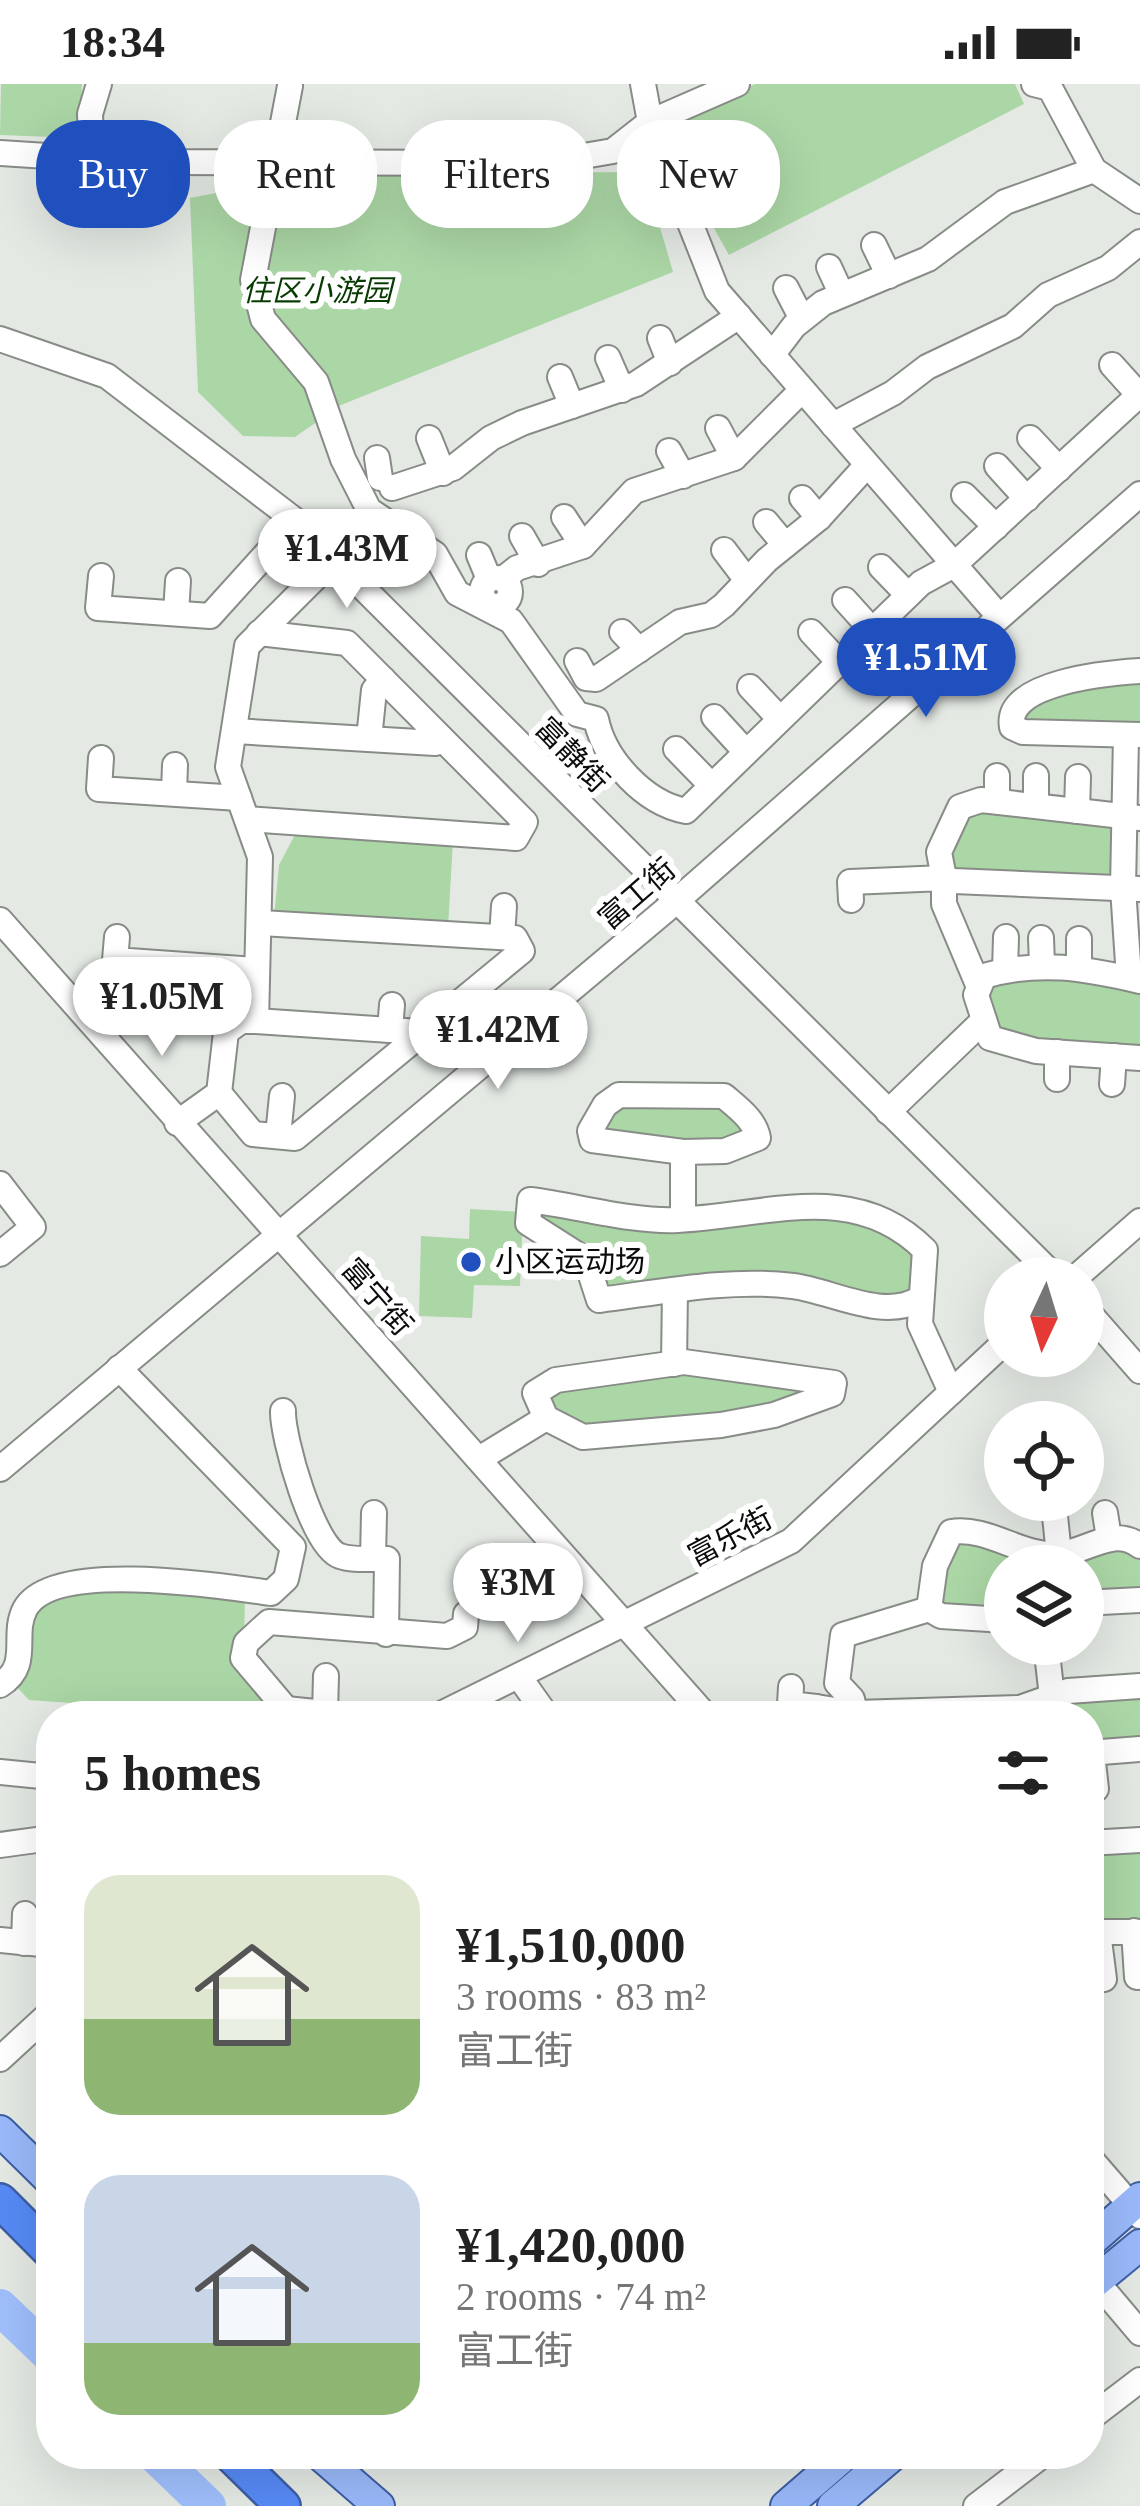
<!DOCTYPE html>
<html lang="en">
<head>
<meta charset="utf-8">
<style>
  :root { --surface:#fff; --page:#f2f2f2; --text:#222; --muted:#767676; --accent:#2050bd }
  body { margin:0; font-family:"Times New Roman","Noto Sans SC",serif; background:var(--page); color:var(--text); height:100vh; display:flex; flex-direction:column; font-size:45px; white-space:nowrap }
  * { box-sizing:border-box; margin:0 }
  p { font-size:39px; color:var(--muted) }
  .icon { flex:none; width:66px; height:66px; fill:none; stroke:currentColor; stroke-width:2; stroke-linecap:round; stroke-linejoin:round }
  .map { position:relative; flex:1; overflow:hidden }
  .side { position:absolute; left:36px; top:1617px; width:1068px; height:768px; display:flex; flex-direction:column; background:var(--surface); border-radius:48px; box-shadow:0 12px 48px #0002 }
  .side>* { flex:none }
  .top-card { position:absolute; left:36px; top:36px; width:1068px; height:108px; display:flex; gap:24px }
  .needle { width:78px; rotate:184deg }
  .buttons { position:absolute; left:984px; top:1173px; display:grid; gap:24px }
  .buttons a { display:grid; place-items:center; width:120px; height:120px; border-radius:50%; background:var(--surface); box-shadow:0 12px 48px #0002; font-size:60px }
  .price { position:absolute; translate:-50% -102px; padding:0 27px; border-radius:42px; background:#fff; color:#222; font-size:39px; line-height:78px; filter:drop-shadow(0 3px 6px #0008) }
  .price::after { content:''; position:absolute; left:50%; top:72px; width:36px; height:27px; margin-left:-18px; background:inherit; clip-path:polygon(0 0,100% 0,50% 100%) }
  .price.active { background:var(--accent); color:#fff }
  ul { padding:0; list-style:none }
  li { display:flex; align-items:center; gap:36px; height:300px; padding:0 48px }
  li span { display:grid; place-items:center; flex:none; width:336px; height:240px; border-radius:36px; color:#555 }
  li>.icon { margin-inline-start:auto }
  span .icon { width:144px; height:144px; fill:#fffc; stroke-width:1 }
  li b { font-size:51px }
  h2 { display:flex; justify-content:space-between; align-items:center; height:144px; padding:0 48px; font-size:51px }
  .tag { padding:0 42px; border-radius:48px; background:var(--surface); box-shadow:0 12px 48px #0002; font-size:42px; line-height:108px }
  .tag.active { background:var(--accent); color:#fff }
  .status { display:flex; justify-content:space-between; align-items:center; height:84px; padding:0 60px; background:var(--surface); direction:ltr }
  .status svg { height:33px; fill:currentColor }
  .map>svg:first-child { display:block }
  .green { fill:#abd6a5 }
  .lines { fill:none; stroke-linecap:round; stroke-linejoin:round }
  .river { stroke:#9fbffc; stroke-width:36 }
  .minor-casing { stroke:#888c87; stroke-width:28 }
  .major-casing { stroke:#3c5ea4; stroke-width:34 }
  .highway-casing { stroke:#3c5ea4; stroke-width:38 }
  .minor { stroke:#fff; stroke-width:24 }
  .major { stroke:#9ab9fa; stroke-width:30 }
  .highway { stroke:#578af6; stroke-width:33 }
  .poi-dot { fill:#2050bd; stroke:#fff; stroke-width:4.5 }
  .labels { text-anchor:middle; stroke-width:12; stroke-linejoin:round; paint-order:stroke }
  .park-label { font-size:30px; font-style:italic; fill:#073b02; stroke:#fff }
  .street-label { font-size:30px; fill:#0b0c0b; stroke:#fff }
  .poi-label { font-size:30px; fill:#0b0c0b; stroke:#fff; text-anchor:start }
</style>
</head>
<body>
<div class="status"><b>18:34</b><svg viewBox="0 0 49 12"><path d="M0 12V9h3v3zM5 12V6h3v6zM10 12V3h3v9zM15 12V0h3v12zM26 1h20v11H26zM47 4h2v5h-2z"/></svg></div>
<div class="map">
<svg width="1140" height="2422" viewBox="0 0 1140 2422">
  <rect width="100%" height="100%" fill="#e4e9e4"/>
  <g class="green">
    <path d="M1 0H82L79 54 0 51Z"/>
    <path d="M755 0H1015L1024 20 729 171 700 119 673 39Z"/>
    <path d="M644 88 673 188 341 321 295 353 243 352 198 308 190 114 314 90Z"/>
    <path d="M1140 590V648L1024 646 1022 620Z"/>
    <path d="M962 725 1121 740V802L946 792Z"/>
    <path d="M298 745 453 756 448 844 274 834 279 781Z"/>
    <path d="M1021 883 1140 898V972L993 952 986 893Z"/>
    <path d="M723 1014 753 1044 725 1065 594 1054 606 1022Z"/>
    <path d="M534 1121 844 1128 922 1168 914 1213 832 1206 605 1211 531 1136Z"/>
    <path d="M470 1125 523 1128 520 1202 474 1201 472 1234 419 1232 421 1152 469 1155Z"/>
    <path d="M668 1284 832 1300 774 1329 584 1351 548 1333 538 1310Z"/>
    <path d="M952 1450 1042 1472 1108 1457 1140 1467V1513L1083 1516V1482H1005V1533L941 1529 938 1483Z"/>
    <path d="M112 1502 245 1511 244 1558 265 1607 254 1632 29 1616 14 1600C30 1511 24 1520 112 1502Z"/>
    <path d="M1140 1606V1662L1089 1665V1632H818Z"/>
    <path d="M1140 1761V1844L1089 1845V1763Z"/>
  </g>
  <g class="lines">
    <g class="river">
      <path d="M0 2223 51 2272"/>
      <path d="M154 2370 208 2422"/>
    </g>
    <defs>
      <g id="minor">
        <path d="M643 0 650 38 717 207 998 531"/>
        <path d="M1034 0 1050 4 1094 86 1140 117"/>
        <path d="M290 2 253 196 263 235 316 298 343 375 369 426 435 470 457 509 511 537 577 630 596 635C604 675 644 719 686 727L921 499 954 481 1140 310"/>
        <path d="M0 69 140 78 543 79 613 67 650 38 737 0"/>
        <path d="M92 75 90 30 99 0"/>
        <path d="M515 80 517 56"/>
        <path d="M874 161 889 192"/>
        <path d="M829 183 841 209"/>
        <path d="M786 204 802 235"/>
        <path d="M660 254 670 279"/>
        <path d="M0 255 107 292 296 437 1056 1194"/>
        <path d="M772 271 794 242 823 219 928 175 1005 118 1094 86"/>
        <path d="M608 274 622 306"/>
        <path d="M1112 281 1139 311"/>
        <path d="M560 293 572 322"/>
        <path d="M833 341 893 309 927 283 1013 242 1048 211 1108 184 1140 158"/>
        <path d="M718 344 734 374"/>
        <path d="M429 354 443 389"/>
        <path d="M1030 354 1059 385"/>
        <path d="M669 367 683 392"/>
        <path d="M377 374 380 394"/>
        <path d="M997 382 1027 415"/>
        <path d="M392 404 453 384 491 354 522 339 636 300 739 232"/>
        <path d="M964 411 996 443"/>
        <path d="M802 414 819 434"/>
        <path d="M564 433 583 462"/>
        <path d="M766 438 785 461"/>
        <path d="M522 452 538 480"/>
        <path d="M724 466 746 495"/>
        <path d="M479 471 489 495"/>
        <path d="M881 483 908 511"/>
        <path d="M101 492 98 524 210 532 296 437"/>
        <circle cx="496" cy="508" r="14"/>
        <path d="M503 495 517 484 583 462 634 407 734 374 802 306"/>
        <path d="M845 516 872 546"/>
        <path d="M176 529 178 497"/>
        <path d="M622 548 639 566"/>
        <path d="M811 548 839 578"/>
        <path d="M577 577 586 594 596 595 680 538 711 531 724 521 767 476 819 434 867 381"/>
        <path d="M1140 587C1108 589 1004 598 1012 643L1023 648 1140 651"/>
        <path d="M750 603 780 635"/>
        <path d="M714 633 746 668"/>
        <path d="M234 647 435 659 440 653"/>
        <path d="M1126 652 1123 804 1129 894"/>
        <path d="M369 655 374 606 383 595"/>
        <path d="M676 665 711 701"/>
        <path d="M101 674 99 705 239 714"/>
        <path d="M174 709 175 681"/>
        <path d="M997 716V692"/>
        <path d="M1036 720V692"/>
        <path d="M1077 727 1078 693"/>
        <path d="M1140 734 981 716 960 723 939 768 944 794 954 797 1140 805"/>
        <path d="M247 735 516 754 525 738 347 559 259 549"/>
        <path d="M851 816 850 798 944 794V820L979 903"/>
        <path d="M0 836 706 1632"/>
        <path d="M117 853 115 876 257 886"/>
        <path d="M502 853 504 822"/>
        <path d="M1041 854 1042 881"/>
        <path d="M1079 855V884"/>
        <path d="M1005 886 1006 853"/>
        <path d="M1140 897C1084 884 1039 876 984 892L976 911 990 954 1036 967 1140 974"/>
        <path d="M256 937 420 948"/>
        <path d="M390 946 392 921"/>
        <path d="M1057 995V968"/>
        <path d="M1112 1000 1114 972"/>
        <path d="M219 1009 253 1050 295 1054 522 867 515 854 261 839"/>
        <path d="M888 1028 984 936"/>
        <path d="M177 1039 219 1009 226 948 241 937H256L260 773 228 683 247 562 336 473"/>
        <path d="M278 1052 282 1012"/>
        <path d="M683 1068 592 1056 590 1047 605 1021 619 1011 724 1012C738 1024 755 1036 758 1054L725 1067 683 1068V1135"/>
        <path d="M0 1100 33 1143 0 1170"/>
        <path d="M1075 1194 1140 1137"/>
        <path d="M919 1215C883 1237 832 1207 793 1202 730 1194 662 1208 599 1216L586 1176 528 1139 530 1116C578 1122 630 1138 678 1136 766 1132 855 1095 925 1166L920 1240 951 1308"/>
        <path d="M1083 1222 1140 1287"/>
        <path d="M684 1278 834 1299 832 1310 774 1331 721 1341 583 1353 546 1334 535 1309 556 1296Z"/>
        <path d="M674 1280 675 1206"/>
        <path d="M283 1327C282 1352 313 1464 340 1472 353 1477 373 1474 387 1475L386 1550"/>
        <path d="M479 1375 546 1334"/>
        <path d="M0 1385 674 819 1140 410"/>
        <path d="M1105 1429 1109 1454"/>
        <path d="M1055 1432 1059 1471"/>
        <path d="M373 1474 374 1429"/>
        <path d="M1083 1519 1140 1516"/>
        <path d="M1005 1536 941 1532 929 1525 935 1482 951 1448C989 1442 1022 1474 1060 1470 1089 1467 1113 1442 1140 1462"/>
        <path d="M1046 1560 1052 1613"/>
        <path d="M520 1594 547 1632"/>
        <path d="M0 1601C32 1581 11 1552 25 1525 52 1475 222 1502 271 1509L286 1495 293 1463 119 1284"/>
        <path d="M791 1603 790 1620 816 1623"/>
        <path d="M286 1625 325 1629 326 1592"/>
        <path d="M855 1629 852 1615 837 1599 843 1551 929 1525"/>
        <path d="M292 1632 243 1574 246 1559 269 1538 447 1552 465 1543 466 1530"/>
        <path d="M437 1632 791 1457 1005 1258"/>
        <path d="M816 1632V1623L855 1629 1020 1624 1068 1607 1140 1602"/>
        <path d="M1089 1669 1140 1665"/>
        <path d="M1092 1669 1096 1705"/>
        <path d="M0 1688 51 1693"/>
        <path d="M1089 1759 1140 1756"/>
        <path d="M0 1761 51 1754"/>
        <path d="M1134 1847 1137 1893"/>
        <path d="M1089 1848H1140"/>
        <path d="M1098 1848 1104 1895"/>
        <path d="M0 1856 51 1861"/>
        <path d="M24 1859 25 1830"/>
        <path d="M0 1975 51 1928"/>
        <path d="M1089 2073 1140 2132"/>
        <path d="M1096 2197 1140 2249"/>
        <path d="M1089 2335 1140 2296"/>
        <path d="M976 2422 1044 2370"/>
      </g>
      <g id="major">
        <path d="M0 2047 51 2097"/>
        <path d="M1089 2159 1140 2114"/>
        <path d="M1089 2203 1140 2161"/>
        <path d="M319 2370 379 2422"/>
        <path d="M786 2422 846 2370"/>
        <path d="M833 2422 894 2370"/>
      </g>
      <g id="highway">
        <path d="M0 2117 51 2168"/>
        <path d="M230 2370 283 2422"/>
      </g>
    </defs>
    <use href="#minor" class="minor-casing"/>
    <use href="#major" class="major-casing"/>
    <use href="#highway" class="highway-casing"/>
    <use href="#minor" class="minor"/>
    <use href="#major" class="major"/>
    <use href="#highway" class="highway"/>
  </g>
  <circle class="poi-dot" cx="471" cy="1178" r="12"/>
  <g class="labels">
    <g class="park-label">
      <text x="317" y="217">住区小游园</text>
    </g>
    <g class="street-label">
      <text transform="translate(572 671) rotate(46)" y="10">富静街</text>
      <text transform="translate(637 810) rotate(-41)" y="10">富工街</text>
      <text transform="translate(377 1213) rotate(49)" y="10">富宁街</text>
      <text transform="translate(730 1453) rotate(-28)" y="10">富乐街</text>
    </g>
    <g class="poi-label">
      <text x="495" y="1188">小区运动场</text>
    </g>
  </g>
</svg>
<div class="buttons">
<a><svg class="needle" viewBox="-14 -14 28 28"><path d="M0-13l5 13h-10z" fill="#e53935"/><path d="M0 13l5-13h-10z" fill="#767676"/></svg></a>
<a><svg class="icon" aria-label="locate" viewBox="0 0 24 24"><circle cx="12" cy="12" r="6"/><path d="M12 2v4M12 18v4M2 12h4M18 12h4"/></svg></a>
<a><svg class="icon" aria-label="layers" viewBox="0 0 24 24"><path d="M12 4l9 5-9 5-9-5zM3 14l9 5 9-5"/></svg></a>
</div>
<b class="price" style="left:347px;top:527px">¥1.43M</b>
<b class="price active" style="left:926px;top:636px">¥1.51M</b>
<b class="price" style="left:162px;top:975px">¥1.05M</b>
<b class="price" style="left:498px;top:1008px">¥1.42M</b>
<b class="price" style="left:518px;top:1561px">¥3M</b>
<div class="top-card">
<a class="tag active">Buy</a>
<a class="tag">Rent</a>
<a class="tag">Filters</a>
<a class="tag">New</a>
</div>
<section class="side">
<h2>5 homes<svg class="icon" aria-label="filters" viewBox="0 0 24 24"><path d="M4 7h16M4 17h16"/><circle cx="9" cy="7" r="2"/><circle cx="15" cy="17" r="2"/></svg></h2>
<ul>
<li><span style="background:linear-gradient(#dfe7d0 60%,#8fb573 0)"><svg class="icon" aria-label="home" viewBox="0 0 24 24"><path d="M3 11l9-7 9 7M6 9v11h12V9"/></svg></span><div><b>¥1,510,000</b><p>3 rooms · 83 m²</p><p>富工街</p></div></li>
<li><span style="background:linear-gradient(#c9d6e8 70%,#8fb573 0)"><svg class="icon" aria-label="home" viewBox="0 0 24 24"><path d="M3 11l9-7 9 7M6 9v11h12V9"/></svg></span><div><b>¥1,420,000</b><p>2 rooms · 74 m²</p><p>富工街</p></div></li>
</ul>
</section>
</div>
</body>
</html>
